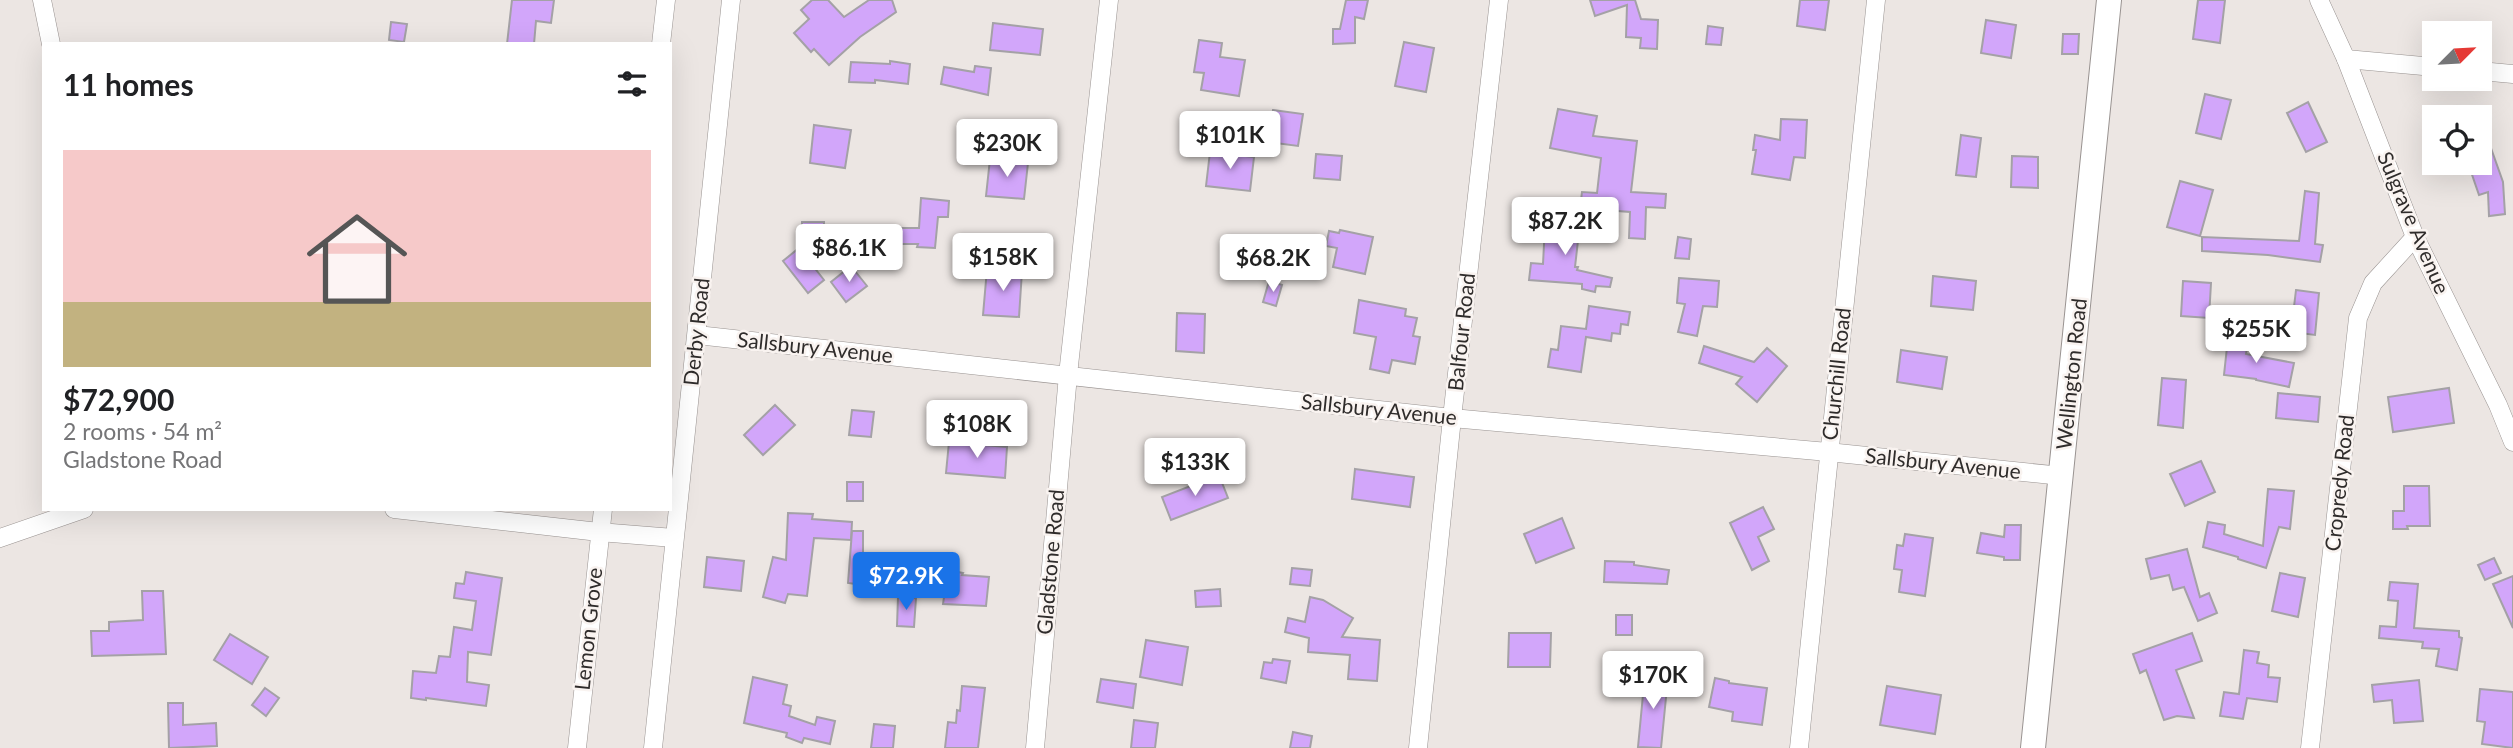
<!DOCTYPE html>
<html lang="en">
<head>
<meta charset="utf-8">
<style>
  :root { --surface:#fff; --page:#f6f6f6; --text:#202124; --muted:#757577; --line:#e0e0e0; --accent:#1a73e8 }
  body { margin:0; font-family:Lato,sans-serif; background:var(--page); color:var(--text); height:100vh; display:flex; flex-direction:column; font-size:26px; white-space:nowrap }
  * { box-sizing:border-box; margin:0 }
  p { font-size:23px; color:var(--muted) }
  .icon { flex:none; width:38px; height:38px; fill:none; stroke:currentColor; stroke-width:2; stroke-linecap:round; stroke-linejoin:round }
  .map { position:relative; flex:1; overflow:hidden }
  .details { position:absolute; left:42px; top:42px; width:630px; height:469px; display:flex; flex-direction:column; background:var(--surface); border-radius:0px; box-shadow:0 7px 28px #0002 }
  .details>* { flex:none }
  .needle { width:46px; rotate:66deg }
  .tools { position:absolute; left:2422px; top:21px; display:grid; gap:14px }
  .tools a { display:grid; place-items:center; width:70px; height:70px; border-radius:0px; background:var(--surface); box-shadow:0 7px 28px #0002; font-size:35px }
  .price { position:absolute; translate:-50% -60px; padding:0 16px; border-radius:7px; background:#fff; color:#222; font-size:23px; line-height:46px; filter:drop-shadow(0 2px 4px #0008) }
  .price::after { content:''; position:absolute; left:50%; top:42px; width:21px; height:16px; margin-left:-10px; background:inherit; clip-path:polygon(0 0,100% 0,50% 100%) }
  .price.on { background:var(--accent); color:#fff }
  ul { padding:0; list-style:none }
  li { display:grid; align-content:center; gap:14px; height:371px; padding:0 21px }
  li+li { border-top:2px solid var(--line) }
  li span { display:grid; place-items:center; height:217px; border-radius:0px; color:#555 }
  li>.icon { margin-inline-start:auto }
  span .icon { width:126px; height:126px; fill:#fffc; stroke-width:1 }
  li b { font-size:30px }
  h2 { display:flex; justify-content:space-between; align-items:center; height:84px; padding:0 21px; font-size:30px }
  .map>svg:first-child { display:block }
  .building { fill:#d2a6fa; stroke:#a4a1a6; stroke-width:2 }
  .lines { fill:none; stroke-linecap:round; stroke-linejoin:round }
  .street-casing { stroke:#999391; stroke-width:19 }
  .secondary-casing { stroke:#999391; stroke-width:26 }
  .street { stroke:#fff; stroke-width:18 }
  .secondary { stroke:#fff; stroke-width:24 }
  .labels { text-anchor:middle; stroke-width:5; stroke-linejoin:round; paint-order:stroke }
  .street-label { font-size:21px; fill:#2f2c2b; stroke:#f9f3f0 }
</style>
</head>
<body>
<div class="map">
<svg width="2513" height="748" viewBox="0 0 2513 748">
  <rect width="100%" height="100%" fill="#ece6e3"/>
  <g class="building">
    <path d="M512 0H554L551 23 536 21 534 44H507Z"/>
    <path d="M812 0H828L844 17 869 0H892L896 12 860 37 829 65 814 49 811 52 794 33 809 19 801 10Z"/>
    <path d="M1346 0H1368L1364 19 1355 17V43L1333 44V29H1340Z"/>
    <path d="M1590 0H1635L1641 19 1658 20 1657 49 1640 48 1641 38 1626 37 1627 5 1595 16Z"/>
    <path d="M1800 0H1829L1825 30 1797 26Z"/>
    <path d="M2198 0H2225L2220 43 2193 39Z"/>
    <path d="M1986 20 2016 25 2011 58 1981 53Z"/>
    <path d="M391 22 407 24 404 42 389 40Z"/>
    <path d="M993 23 1043 29 1040 55 990 50Z"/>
    <path d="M1708 26 1723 28 1721 45 1706 44Z"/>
    <path d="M2063 34H2079L2078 54H2062Z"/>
    <path d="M1199 40 1222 43 1220 57 1245 60 1239 96 1201 90 1204 73 1194 72Z"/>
    <path d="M1404 42 1434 48 1426 92 1395 86Z"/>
    <path d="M890 61 910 64 908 84 875 80V83L849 82 851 62 890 64Z"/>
    <path d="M975 66 991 68 988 95 941 84 944 67 974 72Z"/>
    <path d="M2205 94 2231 100 2221 139 2196 133Z"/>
    <path d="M2308 102 2327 142 2306 152 2287 113Z"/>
    <path d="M1558 109 1597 116 1593 136 1637 141 1631 192 1666 194 1665 208 1646 207 1645 239 1629 238 1630 212 1580 208 1582 192 1597 193 1601 158 1550 148Z"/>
    <path d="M1273 110 1303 114 1298 146 1269 142Z"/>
    <path d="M1781 119 1807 120 1805 158 1794 157 1790 180 1752 174 1756 150H1753L1755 135 1780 140Z"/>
    <path d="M981 123 1006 126 1004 145 979 142Z"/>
    <path d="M2480 123H2482L2503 182 2505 214 2489 216 2488 192 2479 195 2468 163H2480Z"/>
    <path d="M814 125 851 130 845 168 810 163Z"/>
    <path d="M1961 135 1981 138 1976 177 1956 175Z"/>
    <path d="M1210 152 1254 157 1250 191 1206 186Z"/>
    <path d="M1316 154 1342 156 1340 180 1314 178Z"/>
    <path d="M2012 156 2038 157V188L2011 187Z"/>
    <path d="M990 159 1028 163 1024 199 986 196Z"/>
    <path d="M2180 181 2213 190 2200 236 2167 227Z"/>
    <path d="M2305 191 2319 193 2315 244 2323 245 2320 262 2268 255 2202 251V237L2299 241Z"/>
    <path d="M921 198 949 201 948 217H938L935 248 917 247 918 244H878V228H919Z"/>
    <path d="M1565 212 1581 214 1575 267H1578L1577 270 1612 278 1610 287 1596 286 1595 292 1582 289V284L1529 280 1531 263 1543 264 1545 225 1563 227Z"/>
    <path d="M802 222H824L823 247 801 246Z"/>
    <path d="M1340 230 1373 237 1365 274 1333 267 1337 248 1326 246 1329 231 1339 233Z"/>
    <path d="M1678 237 1691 239 1689 259 1675 258Z"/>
    <path d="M799 248 824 280 808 293 783 261Z"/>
    <path d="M851 266 867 286 846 302 831 282Z"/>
    <path d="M987 269 1022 271 1019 317 983 315Z"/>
    <path d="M1933 276 1976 281 1973 310 1931 306Z"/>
    <path d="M1679 278 1719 281 1717 307 1703 306 1697 336 1678 332 1685 304 1677 303Z"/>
    <path d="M1269 281 1282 285 1276 306 1263 302Z"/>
    <path d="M2183 281 2211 283 2209 318 2181 316Z"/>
    <path d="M2296 290 2319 293 2315 335 2291 332Z"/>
    <path d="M1359 300 1406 309 1405 316 1417 318 1413 336 1420 337 1415 364 1392 360 1389 373 1370 369 1376 337 1354 333Z"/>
    <path d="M1589 306 1630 312 1628 325 1621 324 1620 334 1612 333 1611 341 1586 337 1581 372 1548 367 1551 349 1558 350 1561 326 1586 329Z"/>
    <path d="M1177 313 1205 314 1204 353 1176 351Z"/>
    <path d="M2228 338 2248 342 2246 354 2294 363 2289 387 2256 380V379L2224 375Z"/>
    <path d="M1704 346 1754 362 1767 348 1787 366 1757 402 1736 384 1742 377 1699 363Z"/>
    <path d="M1901 350 1947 357 1942 389 1897 382Z"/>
    <path d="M2162 378 2186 380 2183 428 2158 425Z"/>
    <path d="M2449 388 2454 423 2393 432 2388 397Z"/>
    <path d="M2278 393 2320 397 2318 422 2276 418Z"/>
    <path d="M775 405 795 425 763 455 744 435Z"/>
    <path d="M852 410 874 412 871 437 849 435Z"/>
    <path d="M949 442 1007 447 1005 478 946 473Z"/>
    <path d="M2201 461 2215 492 2185 506 2170 474Z"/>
    <path d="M1355 469 1414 477 1410 507 1352 499Z"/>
    <path d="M1219 475 1228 498 1171 520 1162 497Z"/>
    <rect x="847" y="482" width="16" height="19"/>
    <path d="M2404 486H2429L2430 526H2407L2408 529H2393V511H2404Z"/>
    <path d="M2268 489 2294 491 2290 529 2279 527 2266 568 2238 559V557L2203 547 2208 522 2225 525 2224 534 2263 546Z"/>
    <path d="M1763 507 1774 529 1758 537 1769 561 1752 570 1730 523Z"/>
    <path d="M788 513 813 514 812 519 852 522 851 540 814 538 807 596 788 594 785 603 763 597 773 557 786 560Z"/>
    <path d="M1562 518 1574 548 1536 563 1524 534Z"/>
    <path d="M2005 525H2021L2020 560H2004V557L1977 553 1981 533 2004 537Z"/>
    <path d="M852 531H863V585L848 583Z"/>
    <path d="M1905 534 1933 538 1925 596 1899 592 1902 570 1894 569 1897 545 1903 546Z"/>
    <path d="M2187 549 2200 597 2209 593 2217 613 2198 621 2184 587 2173 590 2169 575 2151 579 2146 559Z"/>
    <path d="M707 557 744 561 741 591 704 587Z"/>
    <path d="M2494 558 2501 573 2485 580 2478 565Z"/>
    <path d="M1605 561 1634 562V565L1669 570 1667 584 1604 582Z"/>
    <path d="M1292 568 1312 570 1310 586 1290 584Z"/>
    <path d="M948 570 963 573 962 575 989 577 986 606 943 604Z"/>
    <path d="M466 572 502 578 491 655 468 652 467 682 489 685 486 706 426 698V700L411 698 413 671 436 673 439 656 450 657 454 627 472 630 476 601 454 598 456 583 464 584Z"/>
    <path d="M2280 573 2305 578 2298 617 2272 611Z"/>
    <path d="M2513 576V628L2493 584Z"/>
    <path d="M2390 582 2418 584 2414 628 2459 631V637L2462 638 2457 670 2436 666 2439 649 2422 648 2423 642 2379 638 2380 626 2396 627 2398 601 2388 600Z"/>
    <path d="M1220 589 1221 606 1196 607 1195 591Z"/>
    <path d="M142 591H163L166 654 92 656 91 631H109V622L143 620Z"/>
    <path d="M898 597 916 598 914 627 897 626Z"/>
    <path d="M1310 597 1323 600 1353 618 1342 637 1380 640 1377 681 1348 679 1350 655 1308 652 1309 638 1285 632 1288 618 1305 622Z"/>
    <rect x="1616" y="615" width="16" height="20"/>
    <path d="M1509 633H1551L1550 667H1508Z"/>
    <path d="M2192 633 2202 661 2176 670 2194 718 2177 716 2164 720 2146 670 2140 673 2133 654Z"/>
    <path d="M230 634 268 657 252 684 214 660Z"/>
    <path d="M1146 640 1188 647 1182 685 1140 677Z"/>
    <path d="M2244 650 2259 652 2257 663 2269 665 2268 677 2280 678 2277 702 2247 698 2243 719 2220 716 2224 692 2239 694Z"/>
    <path d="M1273 659 1290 661 1286 683 1261 678 1264 662 1272 663Z"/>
    <path d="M1645 674 1668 677 1661 748 1638 747Z"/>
    <path d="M753 677 787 685 783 704 791 706 789 716 815 725 817 717 835 721 830 744 804 738 802 743 786 737 787 733 744 723Z"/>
    <path d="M1715 678 1729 681V683L1767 688 1762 725 1732 721 1733 712 1709 707Z"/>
    <path d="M1101 679 1136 684 1133 708 1097 702Z"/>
    <path d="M2419 680 2423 721 2394 723 2392 700 2374 702 2372 685Z"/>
    <path d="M962 686 985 688 978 748H945L948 722 956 723 957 710 960 711Z"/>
    <path d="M1887 686 1941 695 1935 734 1880 725Z"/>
    <path d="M265 688 279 698 266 716 252 705Z"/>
    <path d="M2480 689 2513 692V748L2482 744 2485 722 2477 721Z"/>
    <path d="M168 703H183V725L216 723 217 746 169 748Z"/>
    <path d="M1134 720 1158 723 1155 748H1131Z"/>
    <path d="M874 724 895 726 893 748H871Z"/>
    <path d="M1293 732 1312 736 1310 748H1290Z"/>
  </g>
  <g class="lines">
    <defs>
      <g id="street">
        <path d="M42 0 51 44"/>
        <path d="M2319 0 2346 59 2415 237 2498 405 2513 442"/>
        <path d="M661 44 666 0"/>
        <path d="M2346 59 2434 67"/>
        <path d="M2480 71 2513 74"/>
        <path d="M697 335 1452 418 1828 452 2062 476"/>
        <path d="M394 509 599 532 674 538"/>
        <path d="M0 538 84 509"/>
        <path d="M577 748 603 509"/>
        <path d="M653 748 731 0"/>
        <path d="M1035 748 1068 375 1109 0"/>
        <path d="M1418 748 1452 418 1499 0"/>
        <path d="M1799 748 1876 0"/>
        <path d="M2310 748 2358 318 2373 283 2415 237"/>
      </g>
      <path id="secondary" d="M2033 748 2109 0"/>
    </defs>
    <use href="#street" class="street-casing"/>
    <use href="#secondary" class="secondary-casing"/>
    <use href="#street" class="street"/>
    <use href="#secondary" class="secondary"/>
  </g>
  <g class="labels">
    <g class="street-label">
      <text transform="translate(2413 223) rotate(67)" y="7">Sulgrave Avenue</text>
      <text transform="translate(697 332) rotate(-84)" y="7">Derby Road</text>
      <text transform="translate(1462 332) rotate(-84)" y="7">Balfour Road</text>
      <text transform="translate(815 348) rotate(6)" y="7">Sallsbury Avenue</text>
      <text transform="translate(1837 374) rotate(-84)" y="7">Churchill Road</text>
      <text transform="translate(2072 374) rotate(-84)" y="7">Wellington Road</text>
      <text transform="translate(1379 410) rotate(6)" y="7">Sallsbury Avenue</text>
      <text transform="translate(1943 464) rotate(6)" y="7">Sallsbury Avenue</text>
      <text transform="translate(2340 483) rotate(-84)" y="7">Cropredy Road</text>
      <text transform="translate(1051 562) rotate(-85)" y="7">Gladstone Road</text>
      <text transform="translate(589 629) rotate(-84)" y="7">Lemon Grove</text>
    </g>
  </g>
</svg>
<div class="tools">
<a><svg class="needle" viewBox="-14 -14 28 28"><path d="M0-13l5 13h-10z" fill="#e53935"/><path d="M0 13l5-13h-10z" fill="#757577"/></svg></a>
<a><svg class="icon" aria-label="locate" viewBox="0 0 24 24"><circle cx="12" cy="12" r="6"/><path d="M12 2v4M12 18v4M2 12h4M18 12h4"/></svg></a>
</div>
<b class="price" style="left:1230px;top:171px">$101K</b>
<b class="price" style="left:1007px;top:179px">$230K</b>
<b class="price" style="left:1565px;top:257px">$87.2K</b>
<b class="price" style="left:849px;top:284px">$86.1K</b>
<b class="price" style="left:1003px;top:293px">$158K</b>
<b class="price" style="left:1273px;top:294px">$68.2K</b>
<b class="price" style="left:2256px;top:365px">$255K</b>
<b class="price" style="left:977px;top:460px">$108K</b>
<b class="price" style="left:1195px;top:498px">$133K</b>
<b class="price on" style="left:906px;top:612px">$72.9K</b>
<b class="price" style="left:1653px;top:711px">$170K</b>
<section class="details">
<h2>11 homes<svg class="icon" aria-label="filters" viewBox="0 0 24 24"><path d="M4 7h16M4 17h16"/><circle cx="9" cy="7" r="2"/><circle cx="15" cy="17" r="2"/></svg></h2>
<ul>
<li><span style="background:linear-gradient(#f6c9c9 70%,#c2b280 0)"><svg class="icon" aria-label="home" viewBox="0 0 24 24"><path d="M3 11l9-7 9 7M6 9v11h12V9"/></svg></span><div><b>$72,900</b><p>2 rooms · 54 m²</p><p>Gladstone Road</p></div></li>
</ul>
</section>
</div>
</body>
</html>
